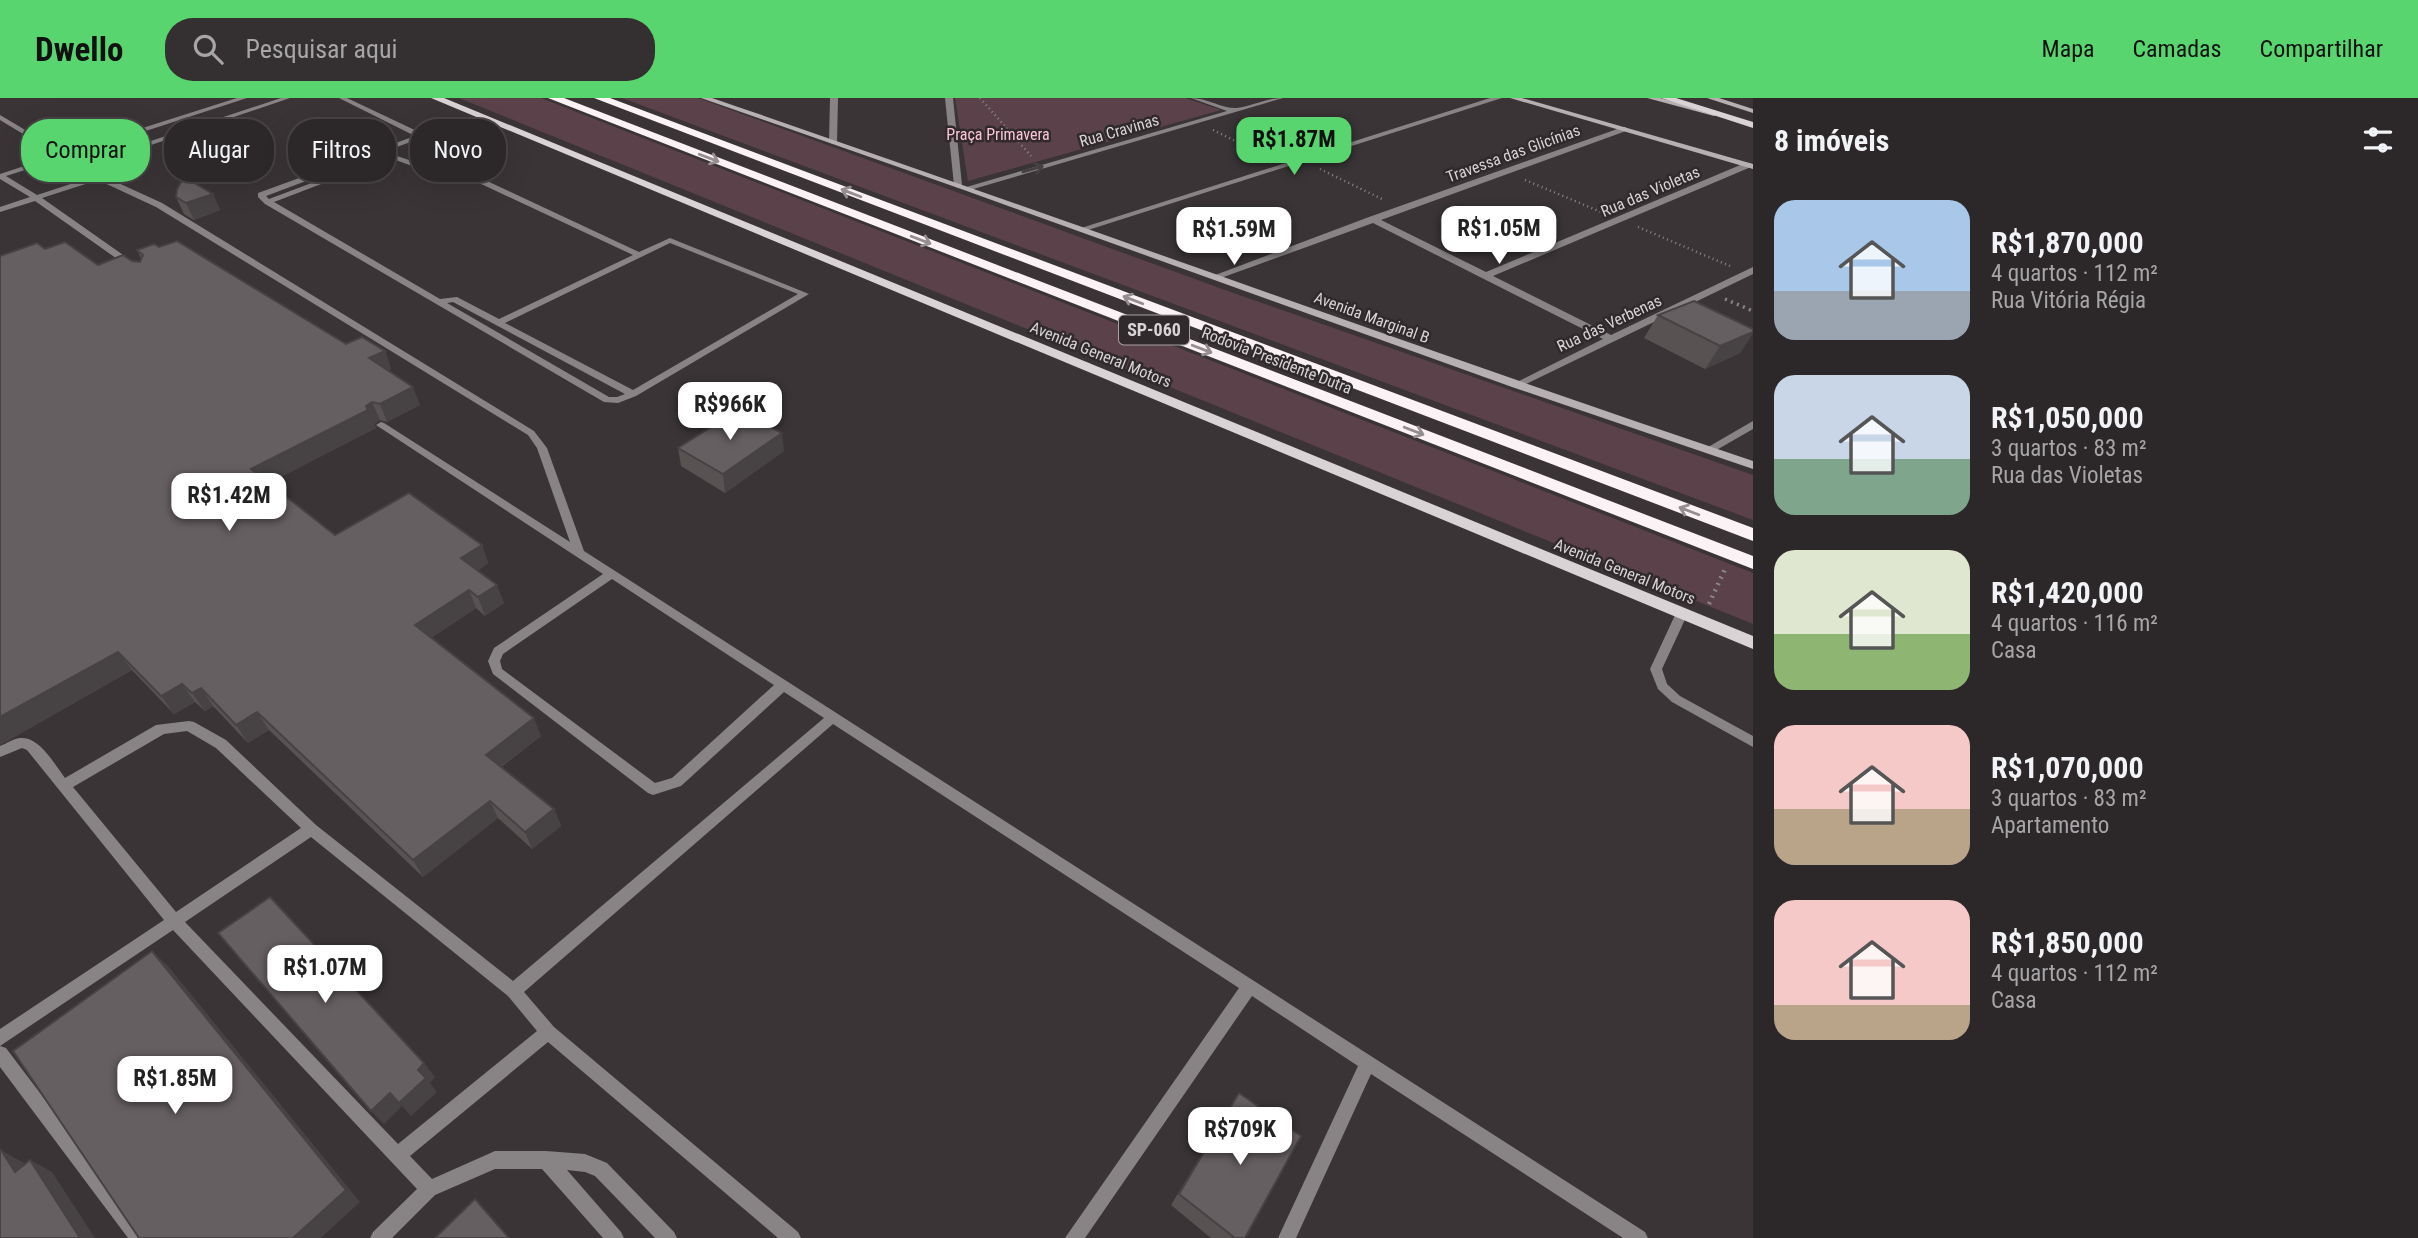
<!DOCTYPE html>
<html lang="pt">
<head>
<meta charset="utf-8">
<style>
  :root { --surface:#2c2728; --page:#342f30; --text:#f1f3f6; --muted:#a6a5a8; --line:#484445; --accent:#59d56f }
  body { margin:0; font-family:"Roboto Condensed",sans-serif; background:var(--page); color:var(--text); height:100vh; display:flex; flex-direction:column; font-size:26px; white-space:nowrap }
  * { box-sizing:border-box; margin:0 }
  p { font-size:23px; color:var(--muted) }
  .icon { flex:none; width:38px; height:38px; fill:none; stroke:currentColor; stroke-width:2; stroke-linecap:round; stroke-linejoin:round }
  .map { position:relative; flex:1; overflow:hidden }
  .drawer { display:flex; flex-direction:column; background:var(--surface); width:665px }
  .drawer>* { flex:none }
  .guide { position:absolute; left:21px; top:21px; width:665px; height:63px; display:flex; gap:14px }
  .price { position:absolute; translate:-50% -60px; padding:0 16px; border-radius:14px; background:#fff; color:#222; font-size:23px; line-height:46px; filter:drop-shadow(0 2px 4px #0008) }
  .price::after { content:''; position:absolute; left:50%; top:42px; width:21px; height:16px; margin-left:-10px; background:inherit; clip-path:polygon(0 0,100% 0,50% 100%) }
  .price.selected { background:var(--accent); color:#111 }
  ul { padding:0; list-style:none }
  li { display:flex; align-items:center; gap:21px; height:175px; padding:0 21px }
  li span { display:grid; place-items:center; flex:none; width:196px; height:140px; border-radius:21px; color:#555 }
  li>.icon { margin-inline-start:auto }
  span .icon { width:84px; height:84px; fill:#fffc; stroke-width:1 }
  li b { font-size:30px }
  h2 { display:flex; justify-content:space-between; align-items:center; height:84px; padding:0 21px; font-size:30px }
  .tag { padding:0 24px; border-radius:28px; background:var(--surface); box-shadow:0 7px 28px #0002,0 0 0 2px var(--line); font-size:24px; line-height:63px }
  .tag.selected { background:var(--accent); color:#111 }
  header { display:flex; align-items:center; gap:42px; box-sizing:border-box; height:98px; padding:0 35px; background:var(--accent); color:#111 }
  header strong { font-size:33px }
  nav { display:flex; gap:38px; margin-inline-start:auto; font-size:24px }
  .search { width:490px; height:63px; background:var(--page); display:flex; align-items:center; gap:18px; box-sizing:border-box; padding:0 24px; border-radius:28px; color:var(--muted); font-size:26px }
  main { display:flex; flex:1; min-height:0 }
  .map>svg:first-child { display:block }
  .green { fill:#5b424a }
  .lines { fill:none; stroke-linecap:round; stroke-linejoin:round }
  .path-far2 { stroke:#8b8687; stroke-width:2.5; stroke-dasharray:1 3.5; stroke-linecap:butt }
  .path-far1 { stroke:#8b8687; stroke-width:3.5; stroke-dasharray:2 4.5; stroke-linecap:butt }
  .path { stroke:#8b8687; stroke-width:4.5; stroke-dasharray:2 5; stroke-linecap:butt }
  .lane { fill:#888485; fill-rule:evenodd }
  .street { fill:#888485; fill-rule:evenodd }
  .secondary { fill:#b6b0b2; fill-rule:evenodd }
  .primary { fill:#dad3d5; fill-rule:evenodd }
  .highway { fill:#faf2f4; fill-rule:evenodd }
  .wall { fill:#585253 }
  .shaded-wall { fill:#474244 }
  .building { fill:#665f61; stroke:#474244; stroke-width:2 }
  .oneway { stroke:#958e90 }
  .oneway2 { stroke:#464042 }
  .labels { text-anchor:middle; stroke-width:5; stroke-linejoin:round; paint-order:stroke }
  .far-street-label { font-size:16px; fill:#d8d4d5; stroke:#302a2c }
  .far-park-label { font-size:16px; fill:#fcc6d8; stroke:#302a2c }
  .shield { fill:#302a2c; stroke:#a6a1a2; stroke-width:2 }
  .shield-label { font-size:18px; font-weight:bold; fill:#d8d4d5 }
</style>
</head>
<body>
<header>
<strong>Dwello</strong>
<div class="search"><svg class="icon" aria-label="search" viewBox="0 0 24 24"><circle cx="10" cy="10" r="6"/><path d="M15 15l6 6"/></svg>Pesquisar aqui</div>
<nav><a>Mapa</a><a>Camadas</a><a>Compartilhar</a></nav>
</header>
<main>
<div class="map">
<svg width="1753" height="1140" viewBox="0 0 1753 1140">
  <rect width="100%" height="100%" fill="#3a3436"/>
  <g class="green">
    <path d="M459 0H541L1753 475V526Z"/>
    <path d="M622 0H698L1225 192 1753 377V422Z"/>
    <path d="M955 0H1185L1221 12 968 83Z"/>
  </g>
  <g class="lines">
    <g class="path-far2">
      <path d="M980 0 1031 58"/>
      <path d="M1213 32 1268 59"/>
      <path d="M1320 71 1384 102"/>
      <path d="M1525 82 1601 114"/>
      <path d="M1638 129 1730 168"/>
    </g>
    <path class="path-far1" d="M1725 201 1753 213"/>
    <path class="path" d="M1709 506 1725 471"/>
    <g class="lane">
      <path d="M237 0H247L69 58 81 66 281 0H290L86 69 101 77 162 105 534 333 547 350 584 453 1645 1134 1648 1140H1623L1371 976 1296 1140H1278L1358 968 1252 898 1085 1140H1065L1239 890 833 626 524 894 554 929 798 1134 801 1140H778L548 944 410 1058 432 1081 495 1053H546L585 1056 607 1065 674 1134 677 1140H655L595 1078 585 1074 567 1072 621 1134 624 1140H603L542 1071H495L435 1097 392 1140H370L373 1134 417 1091 173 832 0 948V931L164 822 27 652 22 650 0 659V648C6 646 14 640 21 640 40 639 55 667 65 680L156 627 189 623 194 624 226 642 316 727 513 883 824 620 784 594 681 688 653 697 648 695 493 576 488 563 494 550 603 476 376 327 381 324 384 325 570 444 537 350 528 337 156 109 98 82 42 100 136 166V170H130L35 103 0 114V109L30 99 0 81V76L58 57 0 22V17L64 55ZM63 60 92 79 37 97 6 78ZM612 481 774 587 672 680 655 685 502 571 500 563 503 556ZM187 633 216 650 301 730 176 814 73 689 164 636ZM311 739 508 898 537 933 398 1046 185 824Z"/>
      <path d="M339 0H347L421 35 425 36 426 38 442 46 444 54 436 59 639 154 670 140 809 196 636 298 618 305 604 304 265 106 258 99V95L415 38ZM421 40 437 48V53L415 64 394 57 381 59 269 101 266 98ZM393 61 415 69 430 62 633 157 499 221 457 199 440 201 274 104 384 62ZM670 145 798 196 633 292 505 225ZM453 204 625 296 617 299H609L447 205Z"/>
      <path d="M1682 511 1688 515 1662 571 1667 586 1680 598 1753 638V649L1672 604 1658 591 1650 571 1676 515Z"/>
      <path d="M0 948 6 950 145 1134 148 1140H128L0 969Z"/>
    </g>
    <g class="street">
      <path d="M830 0H838L837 44 833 46 829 44Z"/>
      <path d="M945 0H953L962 87 958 90 954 87Z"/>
      <path d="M1191 0C1207 0 1223 11 1237 10 1253 8 1266 0 1283 0L970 92 963 90 1227 13Z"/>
      <path d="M1490 0H1502L1085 133 1078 131Z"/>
      <path d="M1623 29H1626V33L1381 122 1486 174 1745 65H1751V69L1493 178 1611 237 1753 169V176L1520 289H1512L1511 287 1603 241 1373 125 1218 181 1210 179 1369 119Z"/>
      <path d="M1753 323V331L1713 354 1709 355 1703 352Z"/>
    </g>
    <g class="secondary">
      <path d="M701 0H712C1060 119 1405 246 1753 363V371L1512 289 964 92Z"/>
      <path d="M1510 0H1522L1753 66V71Z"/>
      <path d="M1647 0H1660L1718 16 1714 18Z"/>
      <path d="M1707 0H1719L1753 11V15Z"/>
    </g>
    <g class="primary">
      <path d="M431 0H444L1753 538V551Z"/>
      <path d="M1661 0H1676L1753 24V30Z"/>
    </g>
    <g class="highway">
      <path d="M548 0H564L1753 458V471Z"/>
      <path d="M594 0H610L1753 430V443Z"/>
    </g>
  </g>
  <g class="wall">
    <path d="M213 96 220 112 194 122 184 116 176 99Z"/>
    <path d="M159 149 346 246 385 253 391 271 388 273 420 307 387 324 380 322 374 326 376 330 268 385 335 437 482 447 488 465 477 473 504 505 485 518 476 510 431 540 541 638 501 669 554 711 561 728 532 751 498 720 423 779 269 632 248 645 213 608 205 613 195 604 174 616 132 572 0 647 45 151 98 167 140 164 141 160 137 152Z"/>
    <path d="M1658 217 1740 255 1705 271 1644 240Z"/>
    <path d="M678 350 784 353 725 395 681 368Z"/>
    <path d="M1239 995 1245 1140H1211L1171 1107Z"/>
  </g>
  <g class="shaded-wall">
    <path d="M213 96 220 112 194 122 186 105Z"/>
    <path d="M1753 234V236L1740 255 1705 271 1720 248Z"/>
    <path d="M385 253 391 271 376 278 369 260Z"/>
    <path d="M413 289 420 307 387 324 380 306Z"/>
    <path d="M372 304 380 322 374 326 376 330 260 390 251 371Z"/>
    <path d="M782 335 784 353 725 395 723 376Z"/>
    <path d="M482 447 488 465 468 479 461 460Z"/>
    <path d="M497 487 504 505 485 518 478 499Z"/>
    <path d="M469 492 476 510 423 545 415 527Z"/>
    <path d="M118 554 132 572 0 647V619Z"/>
    <path d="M182 586 195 604 174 616 161 598Z"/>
    <path d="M201 590 213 608 205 613 192 595Z"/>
    <path d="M257 614 269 632 248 645 236 627Z"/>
    <path d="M534 620 541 638 493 674 486 657Z"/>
    <path d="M490 703 498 720 423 779 413 762Z"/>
    <path d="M554 711 561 728 532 751 525 734Z"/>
    <path d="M152 853 168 868 360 1104 321 1140H293Z"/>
    <path d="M424 965 435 979 430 985 437 994 411 1018 399 1005 418 972Z"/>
    <path d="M390 995 402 1008 384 1026 371 1013Z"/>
    <path d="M1 1052 24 1065 37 1086 15 1074Z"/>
    <path d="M30 1062 52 1074 95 1140H80Z"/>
  </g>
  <g class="building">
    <path d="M184 79 213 96 186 105 176 99 177 91Z"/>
    <path d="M177 143 346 246 362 239 385 253 369 260 413 289 380 306 372 304 366 308 368 312 251 371 335 437 409 395 482 447 461 460 497 487 478 499 469 492 415 527 534 620 486 657 554 711 525 734 490 703 413 762 257 614 236 627 201 590 192 595 182 586 161 598 118 554 0 619V158L37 145 45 151 65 144 98 167 123 157 132 163 140 164 143 157 137 152 154 146 159 149Z"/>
    <path d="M1694 203 1753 231V234L1720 248 1658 217Z"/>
    <path d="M738 312 782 335 723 376 678 350Z"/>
    <path d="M270 799 424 965 418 972 426 980 399 1005 390 995 371 1013 218 835Z"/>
    <path d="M152 853 346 1092 293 1140H139L13 953Z"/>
    <path d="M1239 995 1301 1038 1245 1140H1235L1179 1096Z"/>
    <path d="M1 1052 15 1074 30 1062 80 1140H0V1053Z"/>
    <path d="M475 1101 509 1140H435Z"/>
  </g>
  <defs><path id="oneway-shaft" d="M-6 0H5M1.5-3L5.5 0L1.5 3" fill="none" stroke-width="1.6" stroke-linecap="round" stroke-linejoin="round" transform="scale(1.75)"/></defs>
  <g class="oneway">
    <use href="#oneway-shaft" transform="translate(709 60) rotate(21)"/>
    <use href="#oneway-shaft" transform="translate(851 95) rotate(-159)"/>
    <use href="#oneway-shaft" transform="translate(921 142) rotate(21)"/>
    <use href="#oneway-shaft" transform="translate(1133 202) rotate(-159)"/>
    <use href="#oneway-shaft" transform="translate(1202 251) rotate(21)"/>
    <use href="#oneway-shaft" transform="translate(1414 333) rotate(21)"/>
    <use href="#oneway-shaft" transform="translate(1689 413) rotate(-159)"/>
  </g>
  <use class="oneway2" href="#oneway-shaft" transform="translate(1033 71) rotate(-16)"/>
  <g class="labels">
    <g class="far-street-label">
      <text transform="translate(1119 32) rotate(-16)" y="6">Rua Cravinas</text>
      <text transform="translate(1513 55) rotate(-20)" y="6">Travessa das Glicínias</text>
      <text transform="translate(1650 93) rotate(-23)" y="6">Rua das Violetas</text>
      <text transform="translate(1372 219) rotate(20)" y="6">Avenida Marginal B</text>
      <text transform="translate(1609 225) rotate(-25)" y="6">Rua das Verbenas</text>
      <text transform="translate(1101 256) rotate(22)" y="6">Avenida General Motors</text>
      <text transform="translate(1277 262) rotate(21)" y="6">Rodovia Presidente Dutra</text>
      <text transform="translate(1625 473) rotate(22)" y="6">Avenida General Motors</text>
    </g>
    <g class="far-park-label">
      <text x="998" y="42">Praça Primavera</text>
    </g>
    <rect class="shield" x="1119" y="217.5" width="70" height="29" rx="5"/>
    <g class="shield-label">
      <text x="1154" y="238">SP-060</text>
    </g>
  </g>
</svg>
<b class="price selected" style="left:1294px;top:79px">R$1.87M</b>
<b class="price" style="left:1499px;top:168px">R$1.05M</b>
<b class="price" style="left:1234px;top:169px">R$1.59M</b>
<b class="price" style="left:730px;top:344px">R$966K</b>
<b class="price" style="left:229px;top:435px">R$1.42M</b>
<b class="price" style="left:325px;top:907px">R$1.07M</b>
<b class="price" style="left:175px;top:1018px">R$1.85M</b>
<b class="price" style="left:1240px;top:1069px">R$709K</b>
<div class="guide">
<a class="tag selected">Comprar</a>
<a class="tag">Alugar</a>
<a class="tag">Filtros</a>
<a class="tag">Novo</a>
</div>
</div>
<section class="drawer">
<h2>8 imóveis<svg class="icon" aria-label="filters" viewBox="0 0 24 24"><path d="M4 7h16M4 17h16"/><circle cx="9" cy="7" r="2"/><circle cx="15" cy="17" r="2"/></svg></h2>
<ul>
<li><span style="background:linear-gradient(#a9c7e8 65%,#9aa5b1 0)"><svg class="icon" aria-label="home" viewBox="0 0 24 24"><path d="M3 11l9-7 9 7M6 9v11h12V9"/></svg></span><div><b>R$1,870,000</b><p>4 quartos · 112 m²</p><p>Rua Vitória Régia</p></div></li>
<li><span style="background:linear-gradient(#c9d6e8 60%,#7fa58c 0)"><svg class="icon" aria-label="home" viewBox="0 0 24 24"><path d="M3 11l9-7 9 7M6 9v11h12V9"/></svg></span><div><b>R$1,050,000</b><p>3 quartos · 83 m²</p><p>Rua das Violetas</p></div></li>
<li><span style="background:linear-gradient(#dfe7d0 60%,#8fb573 0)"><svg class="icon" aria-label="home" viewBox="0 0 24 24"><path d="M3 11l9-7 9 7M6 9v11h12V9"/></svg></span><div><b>R$1,420,000</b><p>4 quartos · 116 m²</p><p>Casa</p></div></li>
<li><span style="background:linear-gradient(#f6c9c9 60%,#b9a48a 0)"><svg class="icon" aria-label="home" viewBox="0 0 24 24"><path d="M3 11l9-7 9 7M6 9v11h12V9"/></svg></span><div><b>R$1,070,000</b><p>3 quartos · 83 m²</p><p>Apartamento</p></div></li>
<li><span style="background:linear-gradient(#f6c9c9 75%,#b9a48a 0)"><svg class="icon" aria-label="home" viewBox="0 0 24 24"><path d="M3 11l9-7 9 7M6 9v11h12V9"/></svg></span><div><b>R$1,850,000</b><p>4 quartos · 112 m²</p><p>Casa</p></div></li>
</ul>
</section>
</main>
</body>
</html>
